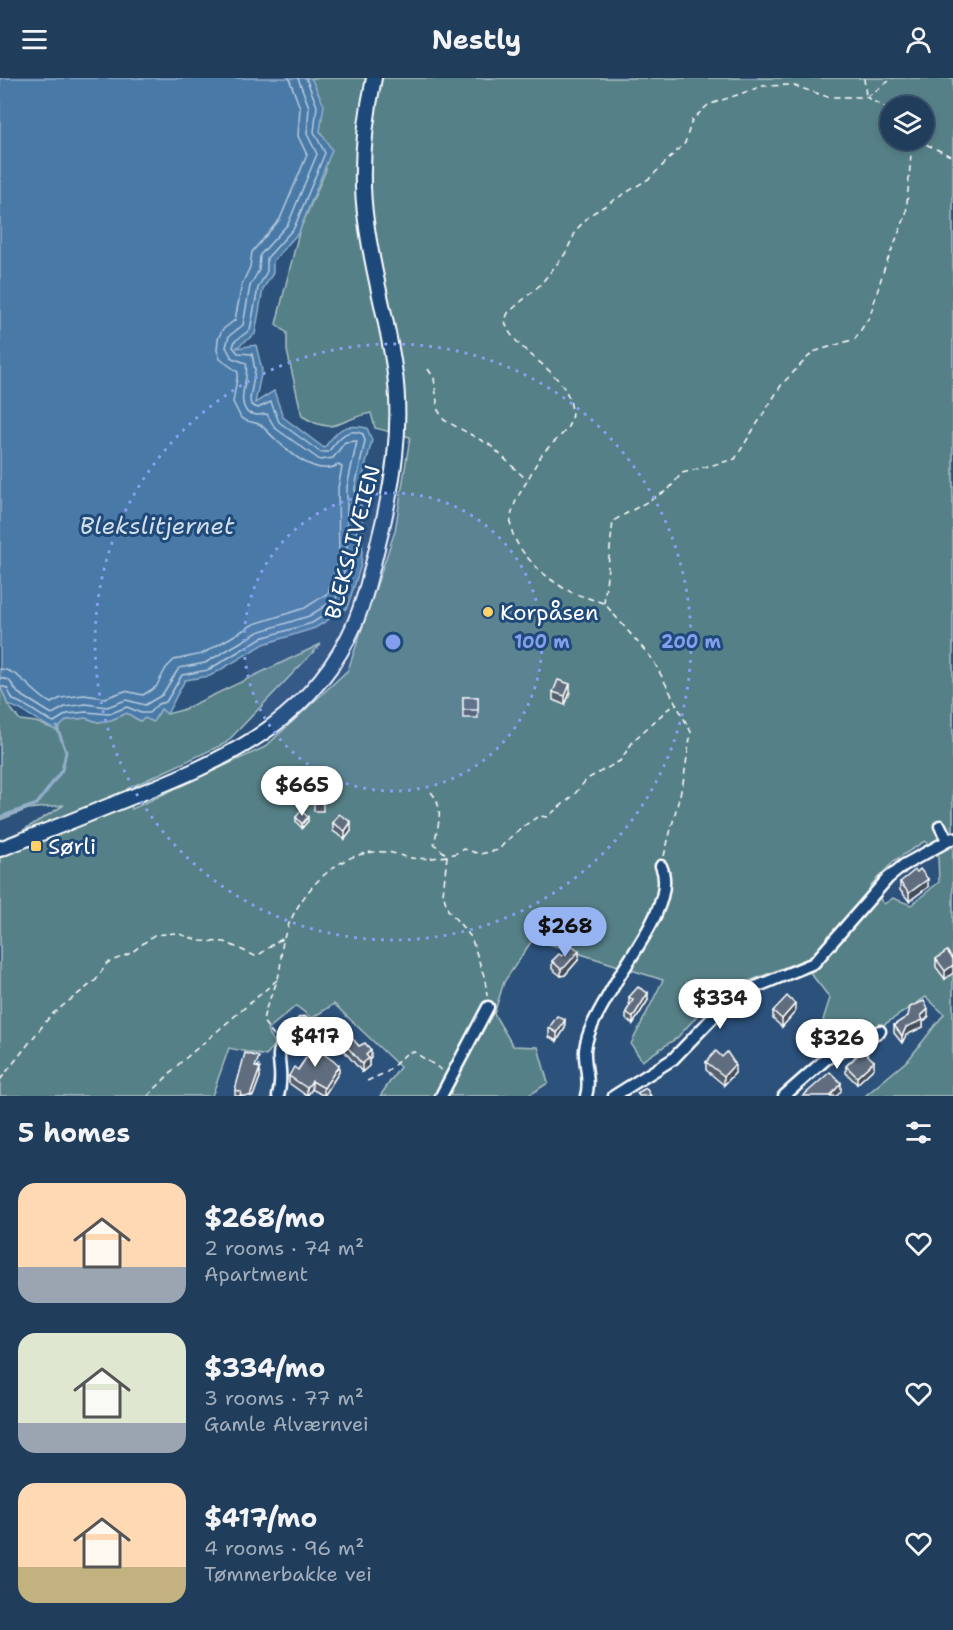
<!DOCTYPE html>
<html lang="en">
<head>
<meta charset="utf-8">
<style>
  :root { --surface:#213d5c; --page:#294462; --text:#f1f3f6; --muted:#a2aebb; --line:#3e5672; --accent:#95b2f1 }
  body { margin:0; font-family:"Shantell Sans",sans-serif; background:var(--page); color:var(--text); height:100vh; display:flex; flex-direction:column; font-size:22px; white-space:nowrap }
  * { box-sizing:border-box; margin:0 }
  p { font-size:20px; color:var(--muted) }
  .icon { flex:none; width:33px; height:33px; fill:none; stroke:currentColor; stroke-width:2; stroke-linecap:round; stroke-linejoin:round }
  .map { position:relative; height:1018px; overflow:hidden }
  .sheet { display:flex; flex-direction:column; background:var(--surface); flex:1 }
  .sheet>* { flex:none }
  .fabs { position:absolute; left:880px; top:18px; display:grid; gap:12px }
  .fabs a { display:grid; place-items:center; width:54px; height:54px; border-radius:50%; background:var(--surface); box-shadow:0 3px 9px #0003,0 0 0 2px var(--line); font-size:30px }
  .price { position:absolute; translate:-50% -51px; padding:0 14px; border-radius:21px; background:#fff; color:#222; font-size:20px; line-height:39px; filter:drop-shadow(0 2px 3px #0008) }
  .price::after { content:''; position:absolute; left:50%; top:36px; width:18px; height:14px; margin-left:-9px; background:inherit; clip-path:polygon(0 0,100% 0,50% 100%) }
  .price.selected { background:var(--accent); color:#111 }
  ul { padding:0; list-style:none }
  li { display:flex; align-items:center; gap:18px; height:150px; padding:0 18px }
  li span { display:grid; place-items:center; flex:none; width:168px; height:120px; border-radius:18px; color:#555 }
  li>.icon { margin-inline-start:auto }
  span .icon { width:72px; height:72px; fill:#fffc; stroke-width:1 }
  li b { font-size:26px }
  h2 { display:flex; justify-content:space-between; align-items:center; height:72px; padding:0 18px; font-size:26px }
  header { display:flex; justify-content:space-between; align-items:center; height:78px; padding:0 18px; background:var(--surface); font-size:27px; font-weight:700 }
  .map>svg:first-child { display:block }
  .green { fill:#568087; stroke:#aac0c3; stroke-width:1.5; fill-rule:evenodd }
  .water { fill:#4a7aa7; stroke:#92afca; stroke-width:1.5 }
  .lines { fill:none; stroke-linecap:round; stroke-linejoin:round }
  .shore { stroke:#b7cadc; stroke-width:1.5 }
  .stream { stroke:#92afca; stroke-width:3 }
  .minor-casing { stroke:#fff; stroke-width:15 }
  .major-casing { stroke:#fff; stroke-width:18 }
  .path { stroke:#fff; stroke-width:1.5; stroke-dasharray:6 4.5; stroke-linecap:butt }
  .minor { stroke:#1f4a7a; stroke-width:10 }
  .major { stroke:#1f4a7a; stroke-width:14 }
  .wall { fill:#525e6d; stroke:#fff; stroke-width:1.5 }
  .shaded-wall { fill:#424c59; stroke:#fff; stroke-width:1.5 }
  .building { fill:#5f6d7f; stroke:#fff; stroke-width:1.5 }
  .ring { fill:none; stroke:#839eea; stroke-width:3; stroke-dasharray:3 6 }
  .poi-dot { fill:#ffd166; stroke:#1f4a7a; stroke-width:2 }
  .labels { text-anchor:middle; stroke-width:6; stroke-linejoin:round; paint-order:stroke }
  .street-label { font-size:22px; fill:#fff; stroke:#1f4a7a }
  .poi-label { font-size:22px; fill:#fff; stroke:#1f4a7a; text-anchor:start }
  .water-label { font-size:24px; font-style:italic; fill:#d2dee9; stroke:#1f4a7a }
  .centre { fill:#839eea; stroke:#1f4a7a; stroke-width:3 }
  .ring-label { font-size:18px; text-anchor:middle; font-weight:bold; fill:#839eea; stroke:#1f4a7a; stroke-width:6; stroke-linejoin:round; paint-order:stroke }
</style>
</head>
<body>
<header><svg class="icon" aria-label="menu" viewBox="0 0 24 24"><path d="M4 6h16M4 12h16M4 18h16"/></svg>Nestly<svg class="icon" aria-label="person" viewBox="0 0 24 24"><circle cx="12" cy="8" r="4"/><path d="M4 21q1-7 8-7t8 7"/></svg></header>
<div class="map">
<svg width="953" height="1018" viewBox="0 0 953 1018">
  <rect width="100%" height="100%" fill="#2c517b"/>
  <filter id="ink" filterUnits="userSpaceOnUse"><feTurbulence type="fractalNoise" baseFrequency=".0167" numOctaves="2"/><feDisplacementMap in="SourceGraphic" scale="12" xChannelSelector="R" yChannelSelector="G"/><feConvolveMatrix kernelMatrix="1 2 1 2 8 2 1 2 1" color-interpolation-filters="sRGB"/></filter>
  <g filter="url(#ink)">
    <path class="green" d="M311 0H953V1018H865L909 981 944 936 926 919 879 950 842 962 823 942 830 920 801 883 718 915 677 960 642 983 631 966 663 902 533 861 504 904 494 936 513 968 538 969 548 1005 528 1018H380L400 989 334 926 312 940 296 928 267 952 275 965 266 978 229 970 212 1018H0V762L22 753 64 727 28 731 0 742V607L8 627 20 642 36 644 56 652 67 642 86 640 98 644 111 642 127 635 140 643 145 640 153 643 162 630 167 636 182 632 321 566 226 665 127 711 132 731 265 669 348 592 395 453 410 359 375 350 371 335C339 341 335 359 302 338L287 273V255L276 246 299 154 326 92 320 53 323 27ZM891 28H924V62H891ZM925 763 938 778 939 804 911 827 893 820 884 826 870 808 895 782Z"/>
    <path class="water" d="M0 0H311L324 27 320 53 332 72 299 154 273 183V195L263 211 255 256 236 270 256 267 262 292 255 325 274 313 283 339 324 370C338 352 342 345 367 350L372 362 360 410 363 460 361 487 347 530 315 550 264 566 210 598 185 602 167 636 161 631 153 644 145 640 140 643 127 635 111 642 98 644 86 640 67 642 56 652C38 645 25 631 8 627L0 607Z"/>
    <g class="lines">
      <g class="shore">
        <path d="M0 591C20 592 33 616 51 625L61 620 84 617 105 620 125 613 143 617 156 609 166 590 174 582 202 576 254 546 305 530 328 515 339 482 338 410 342 389 338 387C313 401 280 366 263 349 259 344 248 345 241 340L233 324 238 294 220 281 217 272 218 261 222 252 235 242 242 206 250 189 252 174 280 141 307 77 298 58 300 30 289 0"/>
        <path d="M0 600 9 602 18 615 52 636 65 629 86 626 107 629 126 622 145 627 162 617 179 590 205 585 258 554 309 538 336 521 347 484V409L357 363 345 364 333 380 320 382 275 350 267 336 257 337 248 335C235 321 250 302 246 285L232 280 226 269 229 258 243 247 250 208 259 192 260 177 288 146 317 76 307 56 309 29 298 0"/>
        <path d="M0 608 7 610 13 622C28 626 39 639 54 644L67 636 86 634 109 636 127 629 141 635H149L158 626 166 624 182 597 208 592 261 560 312 545 342 526 355 486 357 460 355 410 365 363 363 356C346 348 338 362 328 374H320L279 344 271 324 258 330 251 327 250 321 255 292 252 276 238 275 233 269 235 263 250 252 258 210 267 193V180L294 150 325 75 314 54 317 28 306 0"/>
      </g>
      <path class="stream" d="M0 739 37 726 62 692 66 674 57 649"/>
      <defs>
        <g id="minor">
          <path d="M940 748 947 762"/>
          <path d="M278 1018C288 980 262 977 303 945"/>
          <path d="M441 1018 488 929"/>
          <path d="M586 1018C591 1002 584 988 585 972 587 951 603 927 613 909 628 880 677 823 661 788"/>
          <path d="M614 1018 673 981 723 929 741 915 814 885 888 800 904 787 953 760"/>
          <path d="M784 1018 826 981 880 953"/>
        </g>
        <path id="major" d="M0 771C45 754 89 736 134 718 221 683 302 649 348 560 363 531 370 498 378 466 393 407 403 349 394 289 387 240 372 192 366 143 359 95 364 47 374 0"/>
      </defs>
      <use href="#minor" class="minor-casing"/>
      <use href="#major" class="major-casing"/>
      <g class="path">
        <path d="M864 0 866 19"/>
        <path d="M867 19 893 0"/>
        <path d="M917 62 953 79"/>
        <path d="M428 291 434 300 438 332 444 342 490 367 527 402"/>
        <path d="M603 525C592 521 580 518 569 513 547 502 507 467 511 441 512 427 520 415 527 403 532 394 537 383 543 375 557 359 576 351 571 327 564 290 509 272 505 242L508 235 540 207 565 176 577 151 590 137 650 100 685 65 692 42 708 27 763 8 792 7 828 19H866L884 29 891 37"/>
        <path d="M431 714C445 730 438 747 434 766L447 777"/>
        <path d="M447 778 443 816 448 832 471 859 485 901 487 918"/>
        <path d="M664 778 683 705 691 654 653 582 604 525 613 443 668 412 682 395 735 381 782 306 813 274 855 261 870 238 884 191 906 137 911 76 909 62"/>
        <path d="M274 958 263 943C266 925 273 916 278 900 282 887 280 873 284 860 296 818 337 770 385 774 394 774 402 779 411 780 425 782 454 779 464 771L480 776 499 772C507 760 526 746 539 738L547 739 573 718 587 701 620 683 634 662 668 631 677 626"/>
        <path d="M0 1002 51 937 96 902 107 885 131 875 154 857 176 855 201 863 225 864 255 878C266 875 272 864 283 861"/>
        <path d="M367 1003 387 994 408 974H414L442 992"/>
        <path d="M148 1018 180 985 277 902"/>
      </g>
      <use href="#minor" class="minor"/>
      <use href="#major" class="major"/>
    </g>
    <g class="wall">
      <path d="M553 614H570L565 627 553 622Z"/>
      <rect x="463" y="619" width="15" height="21"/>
      <path d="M323 705V733H314V706Z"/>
      <path d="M296 739 308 743 302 750 296 744Z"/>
      <path d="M333 745 351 753 345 761 333 753Z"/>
      <path d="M900 804 928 809 909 823 900 812Z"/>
      <path d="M562 878 579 881 565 897 561 898 552 891V883Z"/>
      <path d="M936 881H953L945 901 936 889Z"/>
      <path d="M629 919 648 922 633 946 626 941V934L630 927 629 926Z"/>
      <path d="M773 933 795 934 782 949 773 941Z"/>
      <path d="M928 939 923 944V949L906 957 902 965 894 955V947Z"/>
      <path d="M549 950H565L557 963 549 959Z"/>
      <path d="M345 966 359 968 371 980 369 982V988L362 994 345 974Z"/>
      <path d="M309 968 323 973 322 975 339 994 324 1018 312 1011 307 1018 289 1005V998L298 992 309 975Z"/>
      <path d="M853 968 867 975 866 976 874 990 857 1006 846 995V988L855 979 853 975Z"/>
      <path d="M706 984 735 995 724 1007 706 992Z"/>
      <path d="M259 987 258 990 260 999 253 1018H235V1012Z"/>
    </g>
    <g class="shaded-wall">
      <path d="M570 606V614L565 627V618Z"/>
      <path d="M308 739V743L302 750V746Z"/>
      <path d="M351 744V753L345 761V753Z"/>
      <path d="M928 801V809L909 823V815Z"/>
      <path d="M579 873V881L565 897 561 898V891Z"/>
      <path d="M953 887V895L945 901V893Z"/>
      <path d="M648 915V922L633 946V939Z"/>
      <path d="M795 926V934L782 949V941Z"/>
      <path d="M928 931V939L923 944V949L906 957 902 965V958L906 949 921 938Z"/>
      <path d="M565 942V950L557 963V955Z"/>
      <path d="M323 965V973L318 980V972Z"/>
      <path d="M867 968V975L861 978V971Z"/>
      <path d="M371 972V980L369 982V988L362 994V986L366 977Z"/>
      <path d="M874 983V990L857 1006V999Z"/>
      <path d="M735 986V995L724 1007V998Z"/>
      <path d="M339 987V994L324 1018V1010Z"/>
      <path d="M260 990V999L253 1018H250Z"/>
      <path d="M312 1003V1011L307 1018V1010Z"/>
      <path d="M841 1005V1013L837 1018H830Z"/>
    </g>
    <g class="building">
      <path d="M558 602 570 606 565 618 553 614Z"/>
      <rect x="463" y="619" width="15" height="13"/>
      <path d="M323 705V724L314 725V706Z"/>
      <path d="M301 733 308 739 302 746 296 739Z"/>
      <path d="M339 736 351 744 345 753 333 745Z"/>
      <path d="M920 791 928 801 909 815 900 804 915 792 917 794Z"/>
      <path d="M573 868 579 873 565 889 561 891 552 883 559 876 562 878Z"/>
      <path d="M947 873 953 881V887L945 893 936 881Z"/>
      <path d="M638 909 648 915 633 939 626 934 633 922 629 919Z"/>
      <path d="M787 918 795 926 782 941 773 933Z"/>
      <path d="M924 923 928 931 921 938 923 942 906 949 902 958 894 947 908 938 910 929Z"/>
      <path d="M557 938 565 942 557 955 549 950Z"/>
      <path d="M315 959 323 965 318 972 339 987 324 1010 312 1003 307 1010 289 998 294 989 298 992 313 970 309 968Z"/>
      <path d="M352 960 359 968 365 965 371 972 366 977 369 980 362 986 345 966Z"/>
      <path d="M865 962 867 968 861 971 874 983 857 999 846 988 858 977 853 968Z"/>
      <path d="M716 973 722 979 727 974 735 986 724 998 706 984Z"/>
      <path d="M245 975 259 979 255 989 260 990 250 1018H240L241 1014 235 1012Z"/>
      <path d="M830 994 841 1005 830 1018H803Z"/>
      <path d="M646 1010 651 1018H639L637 1015Z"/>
    </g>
  </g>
  <circle cx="393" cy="564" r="149" fill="#839eea" fill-opacity=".12"/>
  <g class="ring">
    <circle cx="393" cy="564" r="149"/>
    <circle cx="393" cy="564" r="298"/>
  </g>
  <g class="poi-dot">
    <circle cx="488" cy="534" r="6"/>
    <rect x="30" y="762" width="12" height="12" rx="3"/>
  </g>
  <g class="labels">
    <g class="street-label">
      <text transform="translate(352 464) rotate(-75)" y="8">BLEKSLIVEIEN</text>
    </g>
    <g class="poi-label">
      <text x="500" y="542">Korpåsen</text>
      <text x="48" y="776">Sørli</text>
    </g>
    <g class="water-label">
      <text x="157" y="456">Blekslitjernet</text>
    </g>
  </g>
  <circle cx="393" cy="564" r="9" class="centre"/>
  <g class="ring-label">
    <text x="542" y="570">100 m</text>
    <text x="691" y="570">200 m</text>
  </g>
</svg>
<div class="fabs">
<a><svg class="icon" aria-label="layers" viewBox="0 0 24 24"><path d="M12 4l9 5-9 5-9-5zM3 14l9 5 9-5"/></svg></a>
</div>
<b class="price" style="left:302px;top:739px">$665</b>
<b class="price selected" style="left:565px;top:880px">$268</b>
<b class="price" style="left:720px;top:952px">$334</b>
<b class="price" style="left:315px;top:990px">$417</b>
<b class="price" style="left:837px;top:992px">$326</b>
</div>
<section class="sheet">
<h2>5 homes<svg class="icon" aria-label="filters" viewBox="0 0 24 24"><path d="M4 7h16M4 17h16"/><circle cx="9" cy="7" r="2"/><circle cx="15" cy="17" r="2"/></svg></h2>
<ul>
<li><span style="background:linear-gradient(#ffd9b3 70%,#9aa5b1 0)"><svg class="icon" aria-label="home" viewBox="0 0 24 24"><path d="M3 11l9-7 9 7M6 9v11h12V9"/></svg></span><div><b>$268/mo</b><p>2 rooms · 74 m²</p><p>Apartment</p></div><svg class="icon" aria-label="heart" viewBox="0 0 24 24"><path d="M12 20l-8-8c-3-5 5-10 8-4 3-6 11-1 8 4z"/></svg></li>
<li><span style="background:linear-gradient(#dfe7d0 75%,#9aa5b1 0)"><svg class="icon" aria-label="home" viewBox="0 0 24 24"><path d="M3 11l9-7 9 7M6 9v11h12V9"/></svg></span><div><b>$334/mo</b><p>3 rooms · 77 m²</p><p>Gamle Alværnvei</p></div><svg class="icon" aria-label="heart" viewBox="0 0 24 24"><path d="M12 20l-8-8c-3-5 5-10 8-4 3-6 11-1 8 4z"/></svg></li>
<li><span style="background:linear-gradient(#ffd9b3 70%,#c2b280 0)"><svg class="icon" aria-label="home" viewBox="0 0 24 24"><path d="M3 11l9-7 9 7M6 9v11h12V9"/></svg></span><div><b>$417/mo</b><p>4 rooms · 96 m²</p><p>Tømmerbakke vei</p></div><svg class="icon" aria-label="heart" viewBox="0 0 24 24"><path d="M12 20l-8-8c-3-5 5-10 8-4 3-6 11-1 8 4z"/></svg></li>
</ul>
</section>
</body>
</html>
